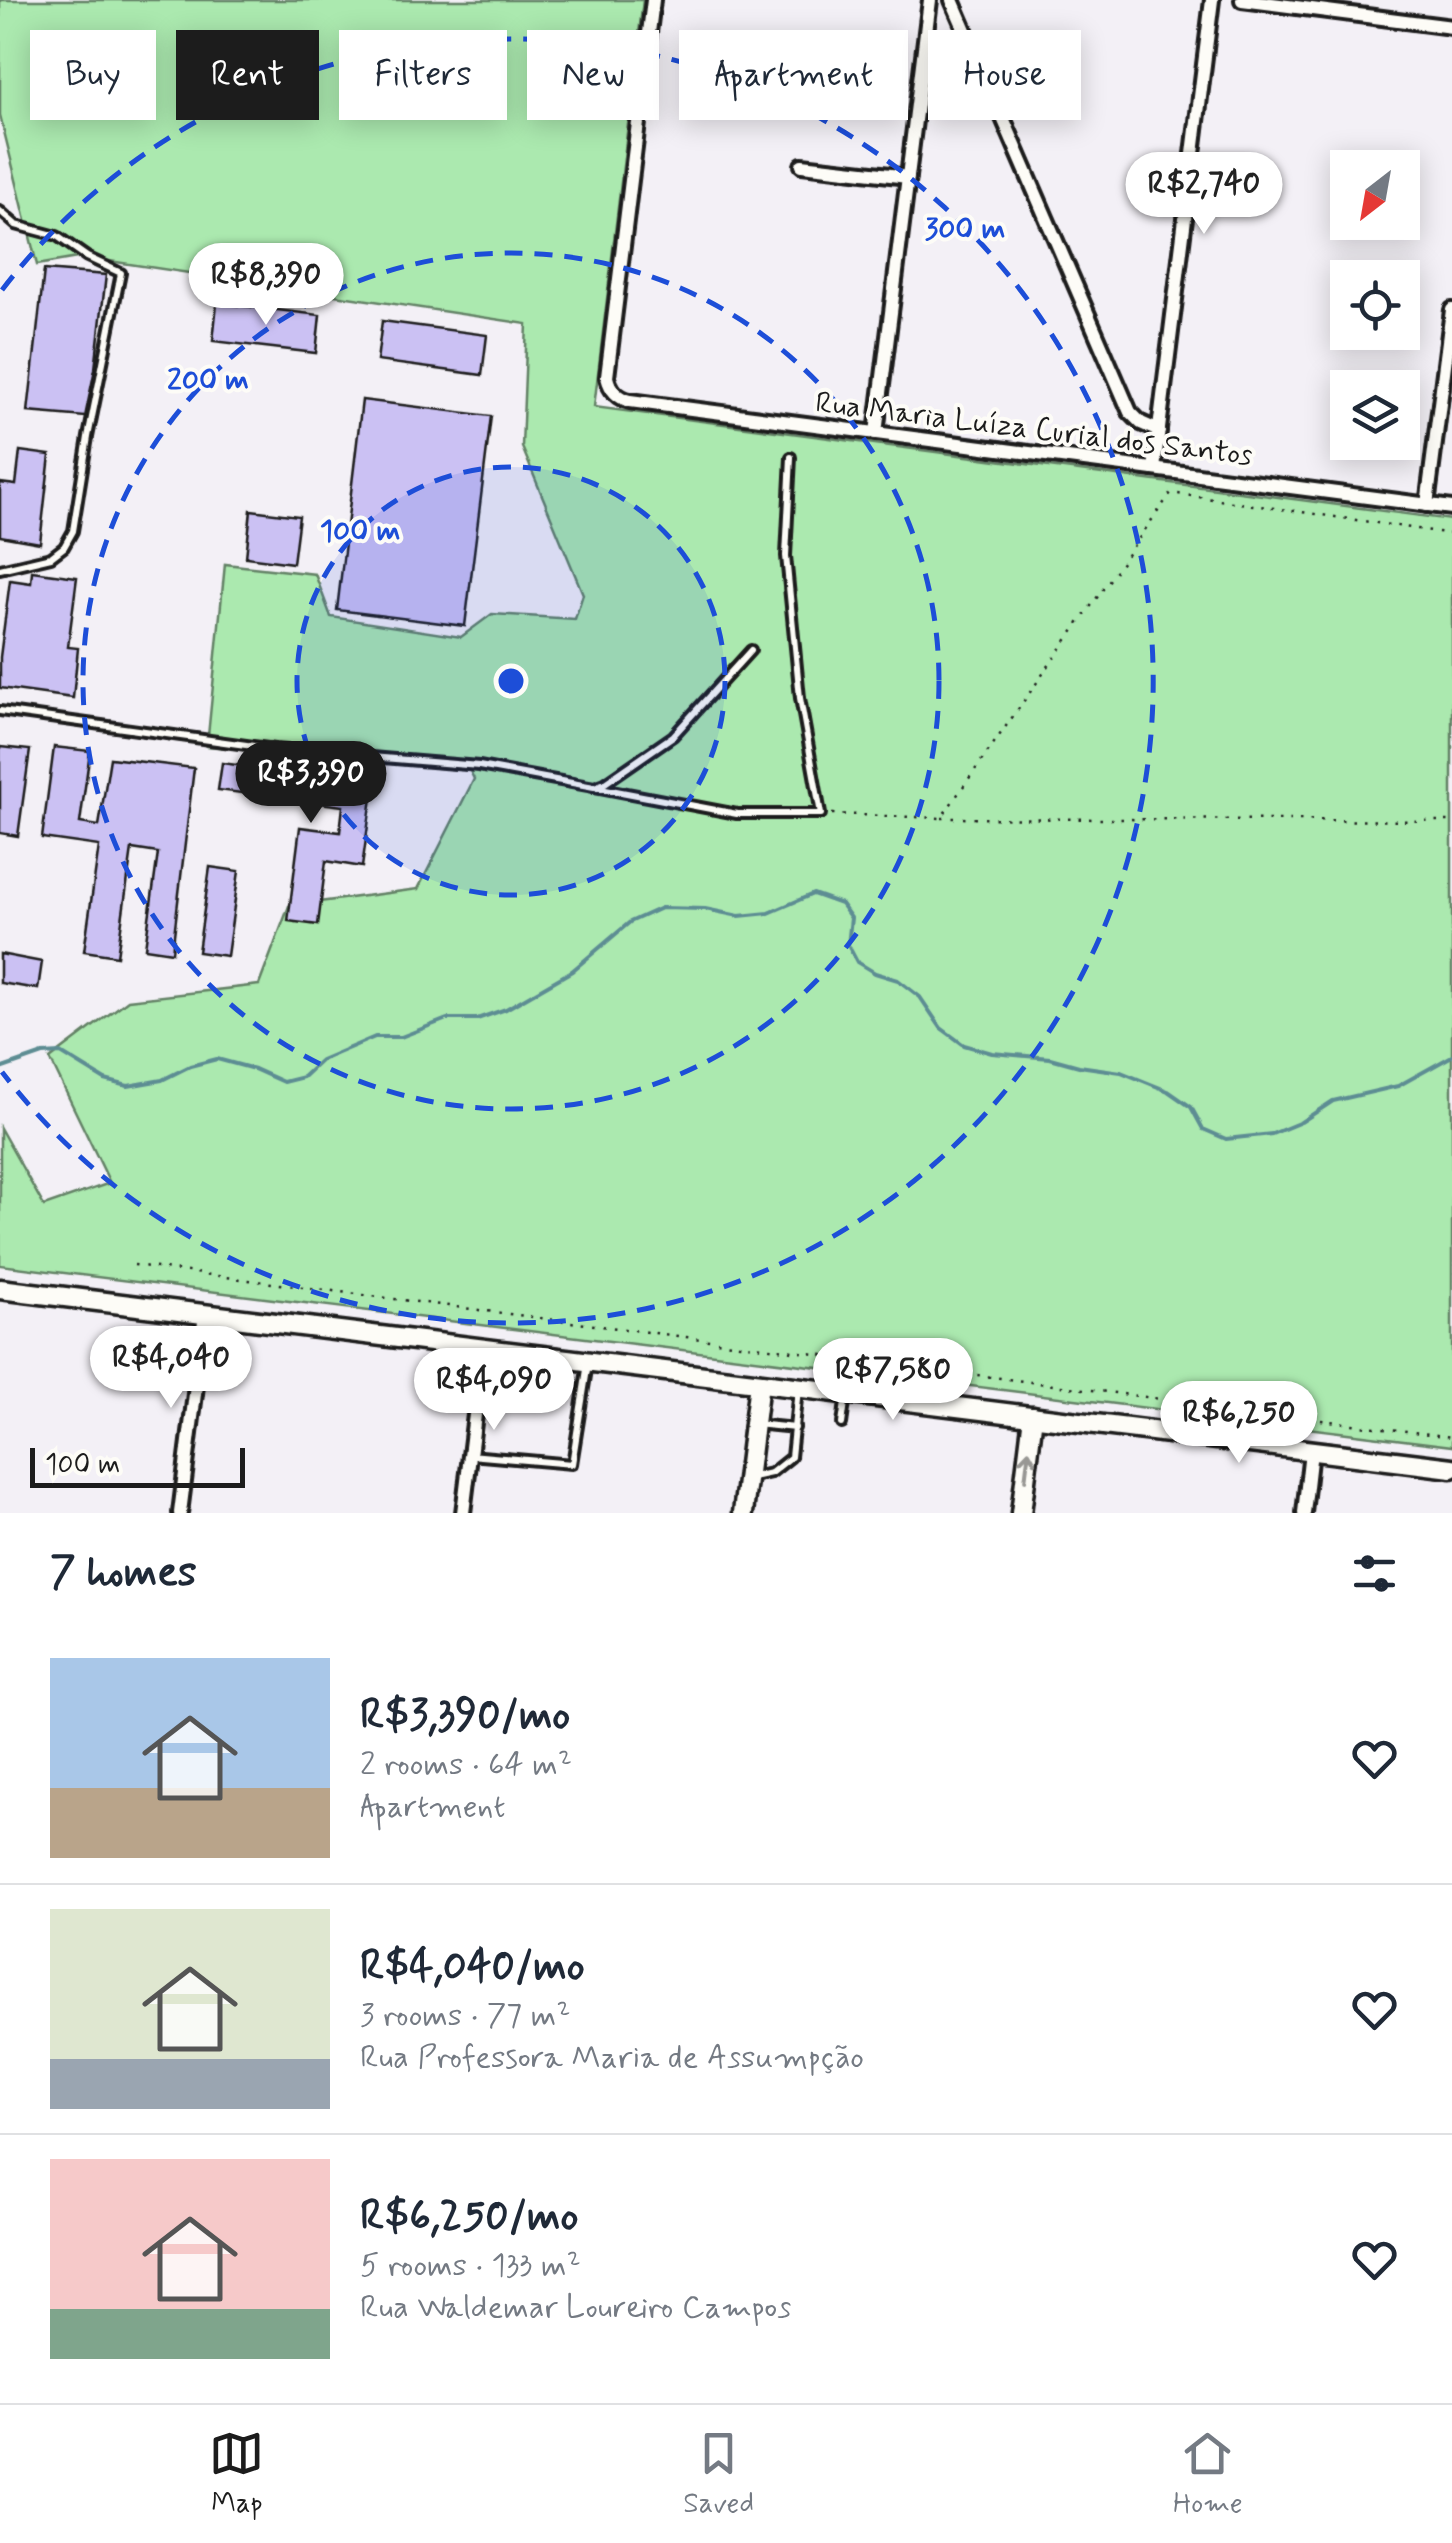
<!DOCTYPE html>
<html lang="en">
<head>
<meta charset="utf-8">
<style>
  :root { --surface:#fff; --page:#f2f2f3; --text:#1f2937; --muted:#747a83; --line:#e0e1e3; --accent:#1c1c1c }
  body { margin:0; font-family:Mynerve,sans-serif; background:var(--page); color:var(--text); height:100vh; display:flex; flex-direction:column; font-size:38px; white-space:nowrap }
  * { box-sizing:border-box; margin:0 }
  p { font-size:32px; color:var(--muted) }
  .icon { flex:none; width:55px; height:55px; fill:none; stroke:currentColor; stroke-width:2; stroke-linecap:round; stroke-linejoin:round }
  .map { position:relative; height:1513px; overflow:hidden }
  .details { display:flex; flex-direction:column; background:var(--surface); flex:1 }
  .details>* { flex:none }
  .top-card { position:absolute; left:30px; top:30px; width:1392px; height:90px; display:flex; gap:20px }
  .needle { width:65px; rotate:211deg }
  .tools { position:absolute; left:1330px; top:150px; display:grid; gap:20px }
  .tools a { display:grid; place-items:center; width:90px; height:90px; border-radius:0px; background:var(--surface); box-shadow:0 5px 25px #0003; font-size:50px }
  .scale { position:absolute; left:30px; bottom:25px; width:215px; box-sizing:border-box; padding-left:10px; border:5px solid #1c1c1c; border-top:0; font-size:28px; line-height:35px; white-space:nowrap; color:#1c1c1c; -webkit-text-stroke:8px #fdfcf7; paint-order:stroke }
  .price { position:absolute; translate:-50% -85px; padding:0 22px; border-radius:35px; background:#fff; color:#222; font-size:32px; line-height:65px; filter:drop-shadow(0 2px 5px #0008) }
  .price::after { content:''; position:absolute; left:50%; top:60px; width:30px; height:22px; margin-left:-15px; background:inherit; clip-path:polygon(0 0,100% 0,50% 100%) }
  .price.selected { background:var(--accent); color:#fff }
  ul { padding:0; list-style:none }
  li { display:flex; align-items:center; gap:30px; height:250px; padding:0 50px }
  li+li { border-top:2px solid var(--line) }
  li span { display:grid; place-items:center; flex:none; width:280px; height:200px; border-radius:0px; color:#555 }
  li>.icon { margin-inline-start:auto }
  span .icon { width:120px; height:120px; fill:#fffc; stroke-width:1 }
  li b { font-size:42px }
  h2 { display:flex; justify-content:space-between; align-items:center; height:120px; padding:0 50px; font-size:42px }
  .tag { padding:0 35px; border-radius:0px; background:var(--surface); box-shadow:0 5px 25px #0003; font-size:35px; line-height:90px }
  .tag.selected { background:var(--accent); color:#fff }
  .tab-bar { display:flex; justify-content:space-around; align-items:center; height:140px; border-top:2px solid var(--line); background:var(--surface); font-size:28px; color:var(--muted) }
  .tab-bar a { display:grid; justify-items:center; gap:5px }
  .tab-bar .selected { color:var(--accent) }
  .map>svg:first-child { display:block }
  .green { fill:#abe9af; stroke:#648266; stroke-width:2.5 }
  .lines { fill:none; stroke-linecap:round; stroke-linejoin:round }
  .stream { stroke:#5d8d93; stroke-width:4 }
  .building { fill:#cbc1f3; stroke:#1c1c1c; stroke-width:2.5 }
  .lane-casing { stroke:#1c1c1c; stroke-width:14 }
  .street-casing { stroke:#1c1c1c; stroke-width:20 }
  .secondary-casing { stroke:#1c1c1c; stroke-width:25 }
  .path { stroke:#1c1c1c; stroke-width:2.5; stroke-dasharray:2.5 8; stroke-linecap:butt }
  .lane { stroke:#fdfcf7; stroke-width:6 }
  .street { stroke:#fdfcf7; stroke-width:12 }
  .secondary { stroke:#fdfcf7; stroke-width:18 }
  .oneway { stroke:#989794 }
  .ring { fill:none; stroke:#1d4ed8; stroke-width:5; stroke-dasharray:18 12 }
  .labels { text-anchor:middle; stroke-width:8; stroke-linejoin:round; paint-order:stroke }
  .street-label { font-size:30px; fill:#1c1c1c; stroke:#fdfcf7 }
  .centre { fill:#1d4ed8; stroke:#fdfcf7; stroke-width:5 }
  .ring-label { font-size:30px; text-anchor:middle; font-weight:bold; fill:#1d4ed8; stroke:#fdfcf7; stroke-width:8; stroke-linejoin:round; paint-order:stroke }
</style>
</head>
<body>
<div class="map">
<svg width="1452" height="1513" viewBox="0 0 1452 1513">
  <rect width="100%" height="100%" fill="#f3f0f6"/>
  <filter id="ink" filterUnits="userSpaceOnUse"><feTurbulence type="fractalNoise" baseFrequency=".01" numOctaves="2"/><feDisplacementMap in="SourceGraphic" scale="20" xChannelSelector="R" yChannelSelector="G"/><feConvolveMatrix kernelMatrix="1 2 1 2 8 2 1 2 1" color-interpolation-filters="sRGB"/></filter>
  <g filter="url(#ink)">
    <path class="green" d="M0 0H643L594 407 1452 520V1446L0 1265V1128L44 1206 110 1183 50 1059 128 1000 259 985 289 906 418 889 474 779 469 769 207 746 225 564 315 574 331 617 461 637 492 614 575 619 583 594 522 447 527 324 83 257 37 265 0 115Z"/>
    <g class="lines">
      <path class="stream" d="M0 1069 43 1054 61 1053 105 1080 128 1086 162 1080 190 1066 217 1059 254 1069 283 1082 303 1077 321 1060 375 1037H401L447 1019H477L506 1009 572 971 630 922 661 908 705 909 739 916 769 913 813 894 841 904 851 918 848 945 857 962 875 973 898 980 920 997 941 1028 964 1045 992 1053 1050 1058 1079 1066 1121 1072 1168 1091 1191 1107 1203 1129 1226 1139 1272 1134 1301 1122 1333 1101 1398 1086 1452 1056"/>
    </g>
    <g class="building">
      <path d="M44 270 106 275 95 369 85 417 28 412Z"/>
      <path d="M217 303 320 315 316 353 213 341Z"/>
      <path d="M382 321 487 335 482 375 377 361Z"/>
      <path d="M362 400 491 416 465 626 337 610Z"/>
      <path d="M20 451 50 455 40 543 0 536V483L16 485Z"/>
      <path d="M251 510 299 516 293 563 246 557Z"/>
      <path d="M32 571 77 577 68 647 78 648 73 698 0 688V657L10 580 31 583Z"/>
      <path d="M0 747 30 750 18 836 0 833Z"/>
      <path d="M54 747 90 751 80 823 99 826 110 758 194 768 172 952 145 948 158 853 132 849 117 956 84 951 99 846 42 838Z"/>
      <path d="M222 763 374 784 362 867 326 861 318 925 288 921 300 827 340 832 343 806 218 790Z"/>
      <path d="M210 867 239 871 227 956 198 952Z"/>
      <path d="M0 954 42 962 38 989 0 983Z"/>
    </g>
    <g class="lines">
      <defs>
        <g id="lane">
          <path d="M0 211 16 225 57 236 87 257 121 273 88 437 73 531 64 547 51 557 0 569"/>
          <path d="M0 711 275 749 479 766 594 787 605 783 673 736 751 650"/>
          <path d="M595 787 737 814H821L800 698 786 556 791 457"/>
          <path d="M755 1424 795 1428"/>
          <path d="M842 1424 846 1395"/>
          <path d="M470 1455 572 1464 588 1363"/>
          <path d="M748 1478 771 1473 791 1457 798 1389"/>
        </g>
        <g id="street">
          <path d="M653 0 607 377C610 390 617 398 630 401L1452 508"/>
          <path d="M952 0 1130 412 1141 423 1159 431"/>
          <path d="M1242 0 1452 27"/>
          <path d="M802 165 908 177"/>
          <path d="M876 433 930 0"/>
          <path d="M1154 469 1212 0"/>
          <path d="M1427 505 1452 310"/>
          <path d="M180 1513 205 1314"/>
          <path d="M463 1513 483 1349"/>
          <path d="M1304 1513 1311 1451"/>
        </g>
        <g id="secondary">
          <path d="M0 1289 1452 1468"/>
          <path d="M743 1513 759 1383"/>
          <path d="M1021 1513 1033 1416"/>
        </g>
      </defs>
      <use href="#lane" class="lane-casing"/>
      <use href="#street" class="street-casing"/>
      <use href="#secondary" class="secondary-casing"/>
      <g class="path">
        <path d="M832 814 941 818 1171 493 1452 534"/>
        <path d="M942 818 1452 821"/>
        <path d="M134 1265 1452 1437"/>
      </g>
      <use href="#lane" class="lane"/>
      <use href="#street" class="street"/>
      <use href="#secondary" class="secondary"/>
    </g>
    <defs><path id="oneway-shaft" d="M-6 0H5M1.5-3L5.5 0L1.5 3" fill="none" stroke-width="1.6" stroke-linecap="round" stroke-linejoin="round" transform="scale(2.5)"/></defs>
    <use class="oneway" href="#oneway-shaft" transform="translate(1027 1465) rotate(-83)"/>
  </g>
  <circle cx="511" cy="681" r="214" fill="#1d4ed8" fill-opacity=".12"/>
  <g class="ring">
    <circle cx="511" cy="681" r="214"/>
    <circle cx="511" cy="681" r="428"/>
    <path d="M2 290A642 642 0 1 1 2 1072"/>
  </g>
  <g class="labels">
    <g class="street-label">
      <text transform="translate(1034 428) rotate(7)" y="10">Rua Maria Luíza Curial dos Santos</text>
    </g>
  </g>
  <circle cx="511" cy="681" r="15" class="centre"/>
  <g class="ring-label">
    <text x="965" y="238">300 m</text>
    <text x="208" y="389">200 m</text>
    <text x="360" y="540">100 m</text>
  </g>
</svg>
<div class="tools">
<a><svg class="needle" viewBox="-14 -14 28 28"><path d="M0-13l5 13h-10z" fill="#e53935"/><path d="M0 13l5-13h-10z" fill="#747a83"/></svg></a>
<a><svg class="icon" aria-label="locate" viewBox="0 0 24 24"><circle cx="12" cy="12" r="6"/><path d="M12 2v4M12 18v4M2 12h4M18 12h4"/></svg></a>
<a><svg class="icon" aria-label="layers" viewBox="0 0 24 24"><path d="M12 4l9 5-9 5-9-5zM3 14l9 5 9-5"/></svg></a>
</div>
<div class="scale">100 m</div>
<b class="price" style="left:1204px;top:237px">R$2,740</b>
<b class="price" style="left:266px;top:328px">R$8,390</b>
<b class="price selected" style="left:311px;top:826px">R$3,390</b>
<b class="price" style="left:171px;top:1411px">R$4,040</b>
<b class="price" style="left:893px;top:1423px">R$7,580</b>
<b class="price" style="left:494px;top:1433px">R$4,090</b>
<b class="price" style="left:1239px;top:1466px">R$6,250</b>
<div class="top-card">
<a class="tag">Buy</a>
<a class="tag selected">Rent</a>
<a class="tag">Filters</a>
<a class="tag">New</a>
<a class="tag">Apartment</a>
<a class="tag">House</a>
</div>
</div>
<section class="details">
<h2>7 homes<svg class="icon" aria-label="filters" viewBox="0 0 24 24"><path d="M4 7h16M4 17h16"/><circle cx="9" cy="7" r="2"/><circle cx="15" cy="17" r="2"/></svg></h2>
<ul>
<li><span style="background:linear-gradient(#a9c7e8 65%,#b9a48a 0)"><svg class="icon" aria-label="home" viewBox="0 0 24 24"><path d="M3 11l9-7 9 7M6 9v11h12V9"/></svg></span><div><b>R$3,390/mo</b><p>2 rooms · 64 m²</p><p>Apartment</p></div><svg class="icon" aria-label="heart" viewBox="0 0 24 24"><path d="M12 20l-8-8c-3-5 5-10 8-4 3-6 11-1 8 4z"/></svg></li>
<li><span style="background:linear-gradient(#dfe7d0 75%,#9aa5b1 0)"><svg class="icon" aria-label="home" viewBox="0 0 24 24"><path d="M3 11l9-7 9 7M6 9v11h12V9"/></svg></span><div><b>R$4,040/mo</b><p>3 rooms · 77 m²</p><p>Rua Professora Maria de Assumpção</p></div><svg class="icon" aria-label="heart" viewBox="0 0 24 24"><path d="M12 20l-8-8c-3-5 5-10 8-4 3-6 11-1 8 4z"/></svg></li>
<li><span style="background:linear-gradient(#f6c9c9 75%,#7fa58c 0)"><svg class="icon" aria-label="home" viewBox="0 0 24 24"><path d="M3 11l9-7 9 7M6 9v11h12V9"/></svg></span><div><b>R$6,250/mo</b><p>5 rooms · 133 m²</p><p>Rua Waldemar Loureiro Campos</p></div><svg class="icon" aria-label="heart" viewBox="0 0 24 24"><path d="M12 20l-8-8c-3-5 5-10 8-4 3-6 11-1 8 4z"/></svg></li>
</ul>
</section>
<nav class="tab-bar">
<a class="selected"><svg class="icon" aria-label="map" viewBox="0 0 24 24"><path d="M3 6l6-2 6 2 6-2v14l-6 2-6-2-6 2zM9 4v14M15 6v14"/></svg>Map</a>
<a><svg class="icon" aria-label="saved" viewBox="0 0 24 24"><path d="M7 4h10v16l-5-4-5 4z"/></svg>Saved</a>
<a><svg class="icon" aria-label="home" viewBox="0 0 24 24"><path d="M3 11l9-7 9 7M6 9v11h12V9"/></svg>Home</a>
</nav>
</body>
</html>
